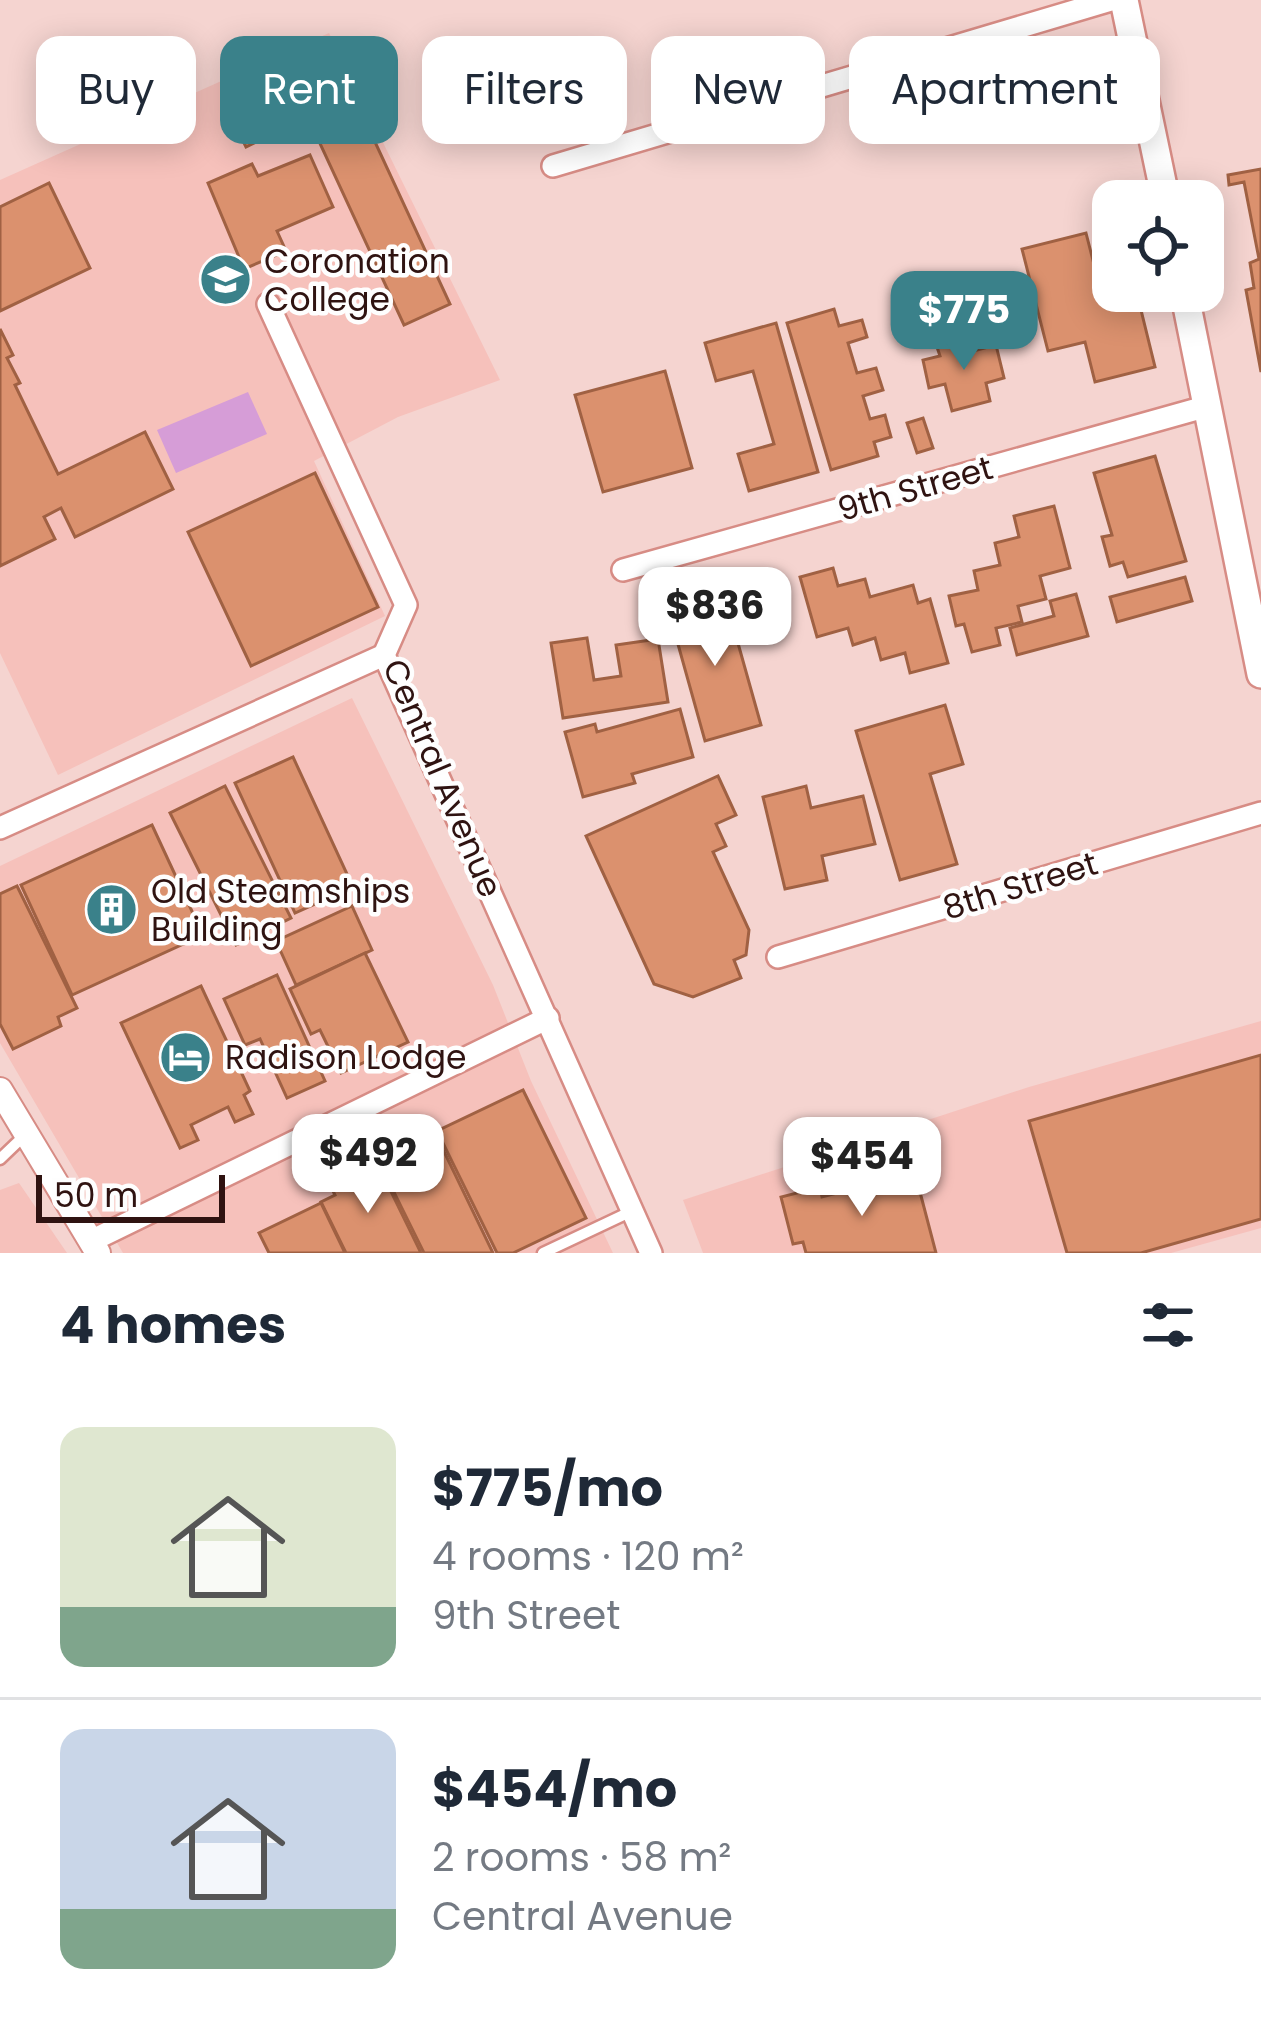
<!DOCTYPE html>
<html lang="en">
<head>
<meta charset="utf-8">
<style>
  :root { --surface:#fff; --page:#f6f6f7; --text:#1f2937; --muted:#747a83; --line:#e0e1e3; --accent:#3a818a }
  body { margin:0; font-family:Poppins,sans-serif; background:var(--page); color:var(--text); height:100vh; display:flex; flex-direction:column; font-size:45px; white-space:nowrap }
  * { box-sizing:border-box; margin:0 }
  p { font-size:39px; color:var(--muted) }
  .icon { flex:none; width:66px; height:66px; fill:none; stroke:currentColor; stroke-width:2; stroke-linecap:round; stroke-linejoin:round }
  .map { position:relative; height:1253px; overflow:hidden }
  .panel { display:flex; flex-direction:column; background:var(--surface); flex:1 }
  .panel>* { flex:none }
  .banner { position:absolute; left:36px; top:36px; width:1191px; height:108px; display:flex; gap:24px }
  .tools { position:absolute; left:1092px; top:180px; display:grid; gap:24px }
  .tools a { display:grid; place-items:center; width:132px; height:132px; border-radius:24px; background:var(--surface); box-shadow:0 6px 30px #0003; font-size:60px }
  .scale { position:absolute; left:36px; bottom:30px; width:189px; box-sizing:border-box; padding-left:12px; border:6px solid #2f1311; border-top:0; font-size:33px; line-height:42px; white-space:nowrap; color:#2f1311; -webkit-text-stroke:9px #fefefe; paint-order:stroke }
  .price { position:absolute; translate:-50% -102px; padding:0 27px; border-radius:24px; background:#fff; color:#222; font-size:39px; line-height:78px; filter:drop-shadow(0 3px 6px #0008) }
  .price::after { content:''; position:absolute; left:50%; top:72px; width:36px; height:27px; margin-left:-18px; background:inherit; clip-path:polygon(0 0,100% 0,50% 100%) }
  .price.current { background:var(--accent); color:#fff }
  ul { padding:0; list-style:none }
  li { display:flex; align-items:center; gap:36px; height:300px; padding:0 60px }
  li+li { border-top:3px solid var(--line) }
  li span { display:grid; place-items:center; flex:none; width:336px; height:240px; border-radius:24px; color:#555 }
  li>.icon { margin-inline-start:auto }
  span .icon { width:144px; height:144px; fill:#fffc; stroke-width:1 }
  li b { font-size:51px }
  h2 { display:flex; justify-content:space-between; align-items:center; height:144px; padding:0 60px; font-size:51px }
  .tag { padding:0 42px; border-radius:24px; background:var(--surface); box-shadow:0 6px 30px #0003; font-size:42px; line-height:108px }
  .tag.current { background:var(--accent); color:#fff }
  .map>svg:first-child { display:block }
  .built { fill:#f6c1bb }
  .water { fill:#d69dd7 }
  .building { fill:#db916e; stroke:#a06143; stroke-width:3 }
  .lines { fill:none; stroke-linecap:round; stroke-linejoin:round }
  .service-casing { stroke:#d78c85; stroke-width:15 }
  .minor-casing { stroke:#d78c85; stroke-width:26 }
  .tertiary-casing { stroke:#d78c85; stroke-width:28 }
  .secondary-casing { stroke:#d78c85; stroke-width:32 }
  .service { stroke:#fff; stroke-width:10 }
  .minor { stroke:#fff; stroke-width:21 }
  .tertiary { stroke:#fff; stroke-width:24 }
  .secondary { stroke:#fff; stroke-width:27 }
  .labels { text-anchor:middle; stroke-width:9; stroke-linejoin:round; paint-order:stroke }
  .poi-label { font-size:33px; fill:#2f1311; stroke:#fefefe; text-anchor:start }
  .street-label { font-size:33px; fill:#2f1311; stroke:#fefefe }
</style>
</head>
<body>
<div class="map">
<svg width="1261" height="1253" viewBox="0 0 1261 1253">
  <rect width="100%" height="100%" fill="#f5d4d0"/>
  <g class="built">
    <path d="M329 33 500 380 398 417 314 461 385 616 58 775 0 653V180Z"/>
    <path d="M352 698 493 985 531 1081 613 1253H123L0 1043V866Z"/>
    <path d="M1261 1021V1228L1171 1253H703L683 1200 1029 1087Z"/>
    <path d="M19 1183 67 1253H0V1190Z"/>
  </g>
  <path class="water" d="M248 392 267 434 176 473 157 430Z"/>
  <g class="building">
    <path d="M338 62 450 304 404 325 292 83Z"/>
    <path d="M282 76 304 118 246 147 225 104Z"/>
    <path d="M310 155 333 207 277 231 286 251 244 269 208 183 252 164 258 176Z"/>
    <path d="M1261 169V372L1246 290 1254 288 1250 263 1259 259 1244 182 1229 185 1228 175Z"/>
    <path d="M49 183 90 268 0 311V207Z"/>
    <path d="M1086 233 1098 280 1113 276V291H1122L1126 309 1140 306 1155 367 1095 382 1085 342 1048 351 1022 249Z"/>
    <path d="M834 309 839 326 862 320 867 337 848 343 857 373 876 368 883 390 863 396 870 419 885 415 891 437 874 442 878 456 831 470 787 323Z"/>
    <path d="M776 323 818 472 749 491 738 454 774 444 753 371 716 381 705 343Z"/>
    <path d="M0 329 13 355 7 358 20 383 15 385 58 474 145 432 173 489 75 537 61 508 44 517 55 539 0 566Z"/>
    <path d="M958 339 962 354 996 345 1004 378 986 383 990 401 952 411 945 384 929 388 923 360 940 356 936 344Z"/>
    <path d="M665 371 692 468 603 492 575 395Z"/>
    <path d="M923 418 933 448 917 453 907 423Z"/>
    <path d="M1155 456 1186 561 1128 577 1123 562 1110 566 1102 537 1112 535 1094 473Z"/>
    <path d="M315 473 378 607 251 666 188 532Z"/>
    <path d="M1054 506 1070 568 1040 576 1046 599 1018 606 1022 622 996 628 1000 645 972 652 964 624 956 626 949 596 978 590 974 571 1000 565 995 543 1019 537 1014 516Z"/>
    <path d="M833 568 838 586 865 579 870 597 913 585 918 603 930 599 948 663 910 673 905 653 881 660 875 638 853 645 848 628 817 637 800 577Z"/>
    <path d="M1185 577 1192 601 1117 622 1110 597Z"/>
    <path d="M1076 594 1088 636 1017 655 1010 628 1054 616 1050 601Z"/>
    <path d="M725 597 761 725 705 741 669 612Z"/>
    <path d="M587 638 594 680 621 676 616 645 658 639 668 702 563 718 551 643Z"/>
    <path d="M945 705 963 764 930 774 957 864 900 880 856 731Z"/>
    <path d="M680 709 693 757 632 774 635 783 583 797 565 732 595 724 597 732Z"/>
    <path d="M293 757 353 887 295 913 235 783Z"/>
    <path d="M718 776 736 815 716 824 726 846 713 852 749 930 746 955 734 960 741 978 693 997 654 984 586 836Z"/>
    <path d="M225 786 291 918 236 945 170 813Z"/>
    <path d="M806 786 811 808 863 796 875 844 822 856 827 880 785 889 763 797Z"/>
    <path d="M152 825 203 935 72 995 21 885Z"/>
    <path d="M17 886 77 1008 58 1017 61 1026 13 1049 0 1024V894Z"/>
    <path d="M352 906 372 950 296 985 276 941Z"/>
    <path d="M365 953 408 1042 341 1073 320 1030 311 1034 290 989Z"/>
    <path d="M277 975 325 1081 287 1098 260 1039 245 1045 224 999Z"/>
    <path d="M201 986 250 1091 244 1095 253 1114 235 1122 228 1107 191 1125 198 1140 180 1148 121 1023Z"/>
    <path d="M1261 1055V1219L1141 1253H1067L1029 1121Z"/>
    <path d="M523 1090 586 1218 513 1253H497L437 1131Z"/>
    <path d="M438 1139 493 1253H424L381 1166Z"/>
    <path d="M370 1165 376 1176 382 1173 421 1253H346L321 1202 335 1195 330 1185Z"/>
    <path d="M915 1173 936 1253H806L803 1242 793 1244 781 1197 820 1187 822 1197Z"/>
    <path d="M321 1203 345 1253H269L259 1233Z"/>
  </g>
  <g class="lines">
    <defs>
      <g id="service">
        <path d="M0 1159 24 1136"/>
        <path d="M543 1253 632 1211"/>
      </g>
      <g id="minor">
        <path d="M553 166 1111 0"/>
        <path d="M268 304 406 605 384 655 651 1253"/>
        <path d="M623 570 1208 406"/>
        <path d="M0 828 384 655"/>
        <path d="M778 957 1261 813"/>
        <path d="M91 1241 548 1018"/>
      </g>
      <path id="tertiary" d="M0 1090 98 1253"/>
      <g id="secondary">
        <path d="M1124 0 1166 201"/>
        <path d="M1184 291 1261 674"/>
      </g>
    </defs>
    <use href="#service" class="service-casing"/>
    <use href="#minor" class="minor-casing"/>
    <use href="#tertiary" class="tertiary-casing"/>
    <use href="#secondary" class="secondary-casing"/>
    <use href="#service" class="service"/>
    <use href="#minor" class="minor"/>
    <use href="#tertiary" class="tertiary"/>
    <use href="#secondary" class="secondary"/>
  </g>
  <defs>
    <symbol id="school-disc" viewBox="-11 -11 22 22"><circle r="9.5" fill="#3a818a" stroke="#fefefe"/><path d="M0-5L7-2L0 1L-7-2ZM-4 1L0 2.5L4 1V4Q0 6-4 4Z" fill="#fff"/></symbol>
    <symbol id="building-disc" viewBox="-11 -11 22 22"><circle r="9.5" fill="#3a818a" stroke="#fefefe"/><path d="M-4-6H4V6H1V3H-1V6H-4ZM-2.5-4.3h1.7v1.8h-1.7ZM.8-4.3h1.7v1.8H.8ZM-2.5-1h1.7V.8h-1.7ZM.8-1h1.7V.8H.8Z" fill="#fff"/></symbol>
    <symbol id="hotel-disc" viewBox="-11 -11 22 22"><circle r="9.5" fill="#3a818a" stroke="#fefefe"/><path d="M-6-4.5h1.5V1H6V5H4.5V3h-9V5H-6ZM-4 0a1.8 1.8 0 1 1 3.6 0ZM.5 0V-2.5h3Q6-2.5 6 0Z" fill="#fff"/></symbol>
  </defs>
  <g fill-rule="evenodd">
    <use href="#school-disc" x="196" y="250" width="59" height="59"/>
    <use href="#building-disc" x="82" y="880" width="59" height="59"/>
    <use href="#hotel-disc" x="156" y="1028" width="59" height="59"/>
  </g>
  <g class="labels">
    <g class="poi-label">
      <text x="264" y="273">Coronation<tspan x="264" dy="38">College</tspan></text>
      <text x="151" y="903">Old Steamships<tspan x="151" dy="38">Building</tspan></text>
      <text x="225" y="1069">Radison Lodge</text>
    </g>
    <g class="street-label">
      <text transform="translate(915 488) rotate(-16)" y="12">9th Street</text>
      <text transform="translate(443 778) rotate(67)" y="12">Central Avenue</text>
      <text transform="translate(1020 885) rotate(-17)" y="12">8th Street</text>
    </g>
  </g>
</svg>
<div class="tools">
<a><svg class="icon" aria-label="locate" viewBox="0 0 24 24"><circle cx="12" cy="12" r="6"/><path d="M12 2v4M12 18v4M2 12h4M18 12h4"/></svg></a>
</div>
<div class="scale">50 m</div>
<b class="price current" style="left:964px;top:373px">$775</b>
<b class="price" style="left:715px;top:669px">$836</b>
<b class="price" style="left:368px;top:1216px">$492</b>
<b class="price" style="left:862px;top:1219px">$454</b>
<div class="banner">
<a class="tag">Buy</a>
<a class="tag current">Rent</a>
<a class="tag">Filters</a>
<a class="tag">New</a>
<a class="tag">Apartment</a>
</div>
</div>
<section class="panel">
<h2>4 homes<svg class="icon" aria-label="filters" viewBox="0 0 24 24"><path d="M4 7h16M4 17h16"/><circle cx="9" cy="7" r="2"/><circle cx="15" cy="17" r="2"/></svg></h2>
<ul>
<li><span style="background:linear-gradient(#dfe7d0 75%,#7fa58c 0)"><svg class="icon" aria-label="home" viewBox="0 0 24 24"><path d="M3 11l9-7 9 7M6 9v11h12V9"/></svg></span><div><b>$775/mo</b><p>4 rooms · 120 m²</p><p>9th Street</p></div></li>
<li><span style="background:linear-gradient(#c9d6e8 75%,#7fa58c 0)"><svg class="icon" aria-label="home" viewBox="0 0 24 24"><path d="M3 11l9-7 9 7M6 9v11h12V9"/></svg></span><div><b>$454/mo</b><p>2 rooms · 58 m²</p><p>Central Avenue</p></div></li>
</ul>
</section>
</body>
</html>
